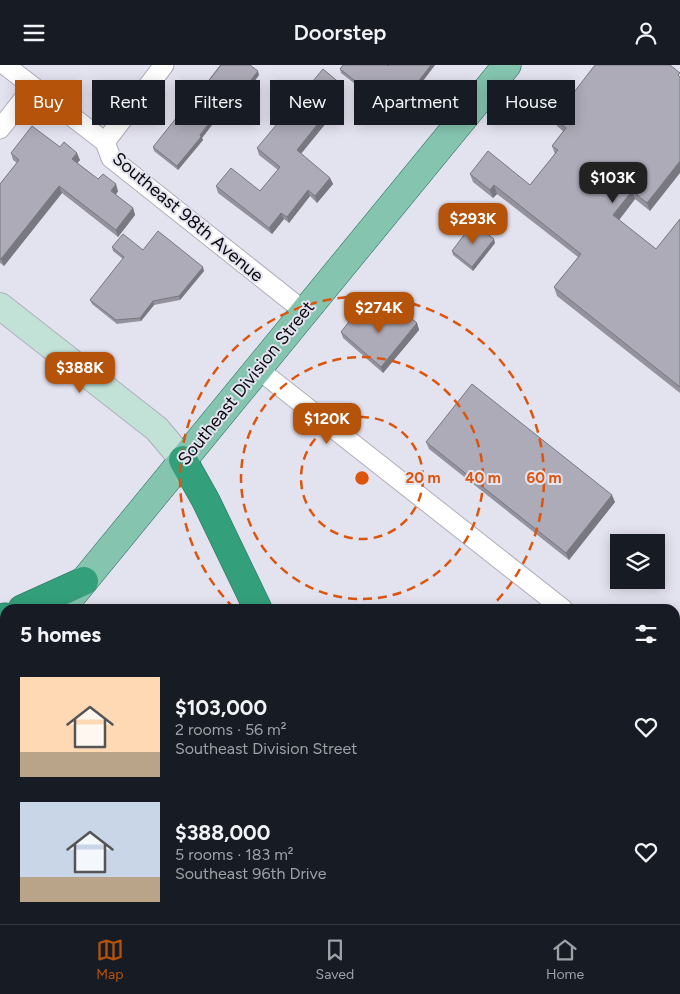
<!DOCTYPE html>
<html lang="en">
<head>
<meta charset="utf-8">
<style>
  :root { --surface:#171b24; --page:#242831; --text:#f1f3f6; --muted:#9ea1a6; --line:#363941; --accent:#b45309 }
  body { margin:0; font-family:Figtree,sans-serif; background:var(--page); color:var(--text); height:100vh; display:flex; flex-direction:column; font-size:19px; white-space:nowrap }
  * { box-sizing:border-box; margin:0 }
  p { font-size:16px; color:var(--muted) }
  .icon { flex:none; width:28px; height:28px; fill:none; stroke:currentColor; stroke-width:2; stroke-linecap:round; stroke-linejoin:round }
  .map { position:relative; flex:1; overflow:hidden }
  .details { position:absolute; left:0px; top:539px; width:680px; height:321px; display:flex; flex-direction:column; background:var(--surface); border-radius:15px 15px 0 0; box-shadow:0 2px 12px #0003 }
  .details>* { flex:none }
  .guide { position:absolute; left:15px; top:15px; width:650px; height:45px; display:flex; gap:10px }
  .fabs { position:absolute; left:610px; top:469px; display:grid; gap:10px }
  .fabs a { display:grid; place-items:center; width:55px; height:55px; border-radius:0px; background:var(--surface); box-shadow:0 2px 12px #0003; font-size:25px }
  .price { position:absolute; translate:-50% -42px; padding:0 11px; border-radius:10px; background:var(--accent); color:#fff; font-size:16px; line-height:32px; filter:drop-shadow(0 1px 2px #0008) }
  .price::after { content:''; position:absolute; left:50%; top:30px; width:15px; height:11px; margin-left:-8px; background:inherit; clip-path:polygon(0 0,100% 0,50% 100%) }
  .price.active { background:#222; color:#fff }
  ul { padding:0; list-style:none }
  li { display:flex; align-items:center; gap:15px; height:125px; padding:0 20px }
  li span { display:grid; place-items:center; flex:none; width:140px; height:100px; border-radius:0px; color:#555 }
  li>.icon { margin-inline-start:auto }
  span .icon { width:60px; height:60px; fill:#fffc; stroke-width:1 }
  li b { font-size:21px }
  h2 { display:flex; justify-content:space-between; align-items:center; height:60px; padding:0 20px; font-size:21px }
  .pill { padding:0 18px; border-radius:0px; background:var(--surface); box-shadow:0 2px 12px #0003; font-size:18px; line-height:45px }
  .pill.active { background:var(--accent); color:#fff }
  header { display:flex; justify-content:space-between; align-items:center; height:65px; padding:0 20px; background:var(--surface); font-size:22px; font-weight:600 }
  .menu { display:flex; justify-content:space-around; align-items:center; height:70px; border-top:1px solid var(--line); background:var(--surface); font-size:14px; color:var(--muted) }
  .menu a { display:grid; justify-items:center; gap:2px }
  .menu .active { color:var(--accent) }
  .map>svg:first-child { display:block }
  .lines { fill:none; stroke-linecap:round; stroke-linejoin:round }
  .street-casing { stroke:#afaeba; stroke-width:21 }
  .secondary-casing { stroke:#afaeba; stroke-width:28 }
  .primary-casing { stroke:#266b55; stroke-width:29 }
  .highway-casing { stroke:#266b55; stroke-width:29 }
  .street { stroke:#fff; stroke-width:19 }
  .secondary { stroke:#c2e2d7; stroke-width:26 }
  .primary { stroke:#85c5b0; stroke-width:28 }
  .highway { stroke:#349f7b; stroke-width:28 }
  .wall { fill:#94939d }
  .shaded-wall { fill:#787880 }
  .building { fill:#acabb7; stroke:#787880 }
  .ring { fill:none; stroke:#dd550c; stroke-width:2.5; stroke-dasharray:9 6 }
  .labels { text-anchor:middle; stroke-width:4; stroke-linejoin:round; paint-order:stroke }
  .street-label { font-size:18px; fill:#0b0b0f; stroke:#e3e2ef }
  .centre { fill:#dd550c; stroke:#e3e2ef; stroke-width:2.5 }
  .ring-label { font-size:15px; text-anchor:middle; font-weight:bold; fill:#dd550c; stroke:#e3e2ef; stroke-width:4; stroke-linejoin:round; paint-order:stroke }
</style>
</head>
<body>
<header><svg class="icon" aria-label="menu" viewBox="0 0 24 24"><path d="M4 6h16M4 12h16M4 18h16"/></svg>Doorstep<svg class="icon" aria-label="person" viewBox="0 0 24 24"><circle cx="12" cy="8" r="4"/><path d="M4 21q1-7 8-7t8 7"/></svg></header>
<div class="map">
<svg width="680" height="859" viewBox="0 0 680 859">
  <rect width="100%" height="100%" fill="#e3e2ef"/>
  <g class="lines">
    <defs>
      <g id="street">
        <path d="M5 0 105 77 111 93 305 247"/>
        <path d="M0 64 33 22"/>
        <path d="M105 77 164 0"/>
        <path d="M258 304 563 544"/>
        <path d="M675 632 680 636"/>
        <path d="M675 659 680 653"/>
      </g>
      <path id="secondary" d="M0 241 157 364 183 395"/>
      <g id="primary">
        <path d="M61 544 507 0"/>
        <path d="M0 617 5 611"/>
      </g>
      <g id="highway">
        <path d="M183 395 206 436 258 544"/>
        <path d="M22 544 84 516"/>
        <path d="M0 553 5 552"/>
        <path d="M0 814 5 818"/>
        <path d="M52 855 57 859"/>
        <path d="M406 855 408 859"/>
      </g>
    </defs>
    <use href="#street" class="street-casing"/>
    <use href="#secondary" class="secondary-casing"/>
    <use href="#primary" class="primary-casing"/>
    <use href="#highway" class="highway-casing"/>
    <use href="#street" class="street"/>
    <use href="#secondary" class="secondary"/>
    <use href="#primary" class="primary"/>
    <use href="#highway" class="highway"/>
  </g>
  <g class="wall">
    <path d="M220 0 259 10 250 22 245 19 223 49 221 48 202 73 203 75 178 105 154 86 153 82 179 54Z"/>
    <path d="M389 0H435L396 51 341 8 340 4 388 1Z"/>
    <path d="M670 0 650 146 635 134 619 155 656 184 680 154V328L557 231 554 222 578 192 497 129 493 133 473 117 470 109 530 120 555 89 552 81 563 66 557 61 554 53Z"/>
    <path d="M342 20 344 26 333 40 335 47 301 89 330 113 333 119 317 138 310 131 289 158 284 154 272 169 218 128 216 121 260 126 278 105 259 90 257 83Z"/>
    <path d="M60 82 80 95 77 98 98 114 118 126 116 130 133 143 135 150 118 172 62 128 4 201 0 198V119L17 98 13 95 11 88Z"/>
    <path d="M495 178 473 206 453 190 452 186Z"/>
    <path d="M112 182 143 185 204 206 180 235 154 240 141 256 117 259 92 239 90 235 123 194 113 186Z"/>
    <path d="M417 258 419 265 383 308 343 273 341 267 380 263Z"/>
    <path d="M426 377 615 437 569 495 429 384Z"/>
    <path d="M680 700V751L675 747V707Z"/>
    <path d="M560 855H598L595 859H565Z"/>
    <path d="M662 855H675L680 859H667Z"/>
  </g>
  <g class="shaded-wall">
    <path d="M431 0H435L396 51 395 47Z"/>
    <path d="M258 6 259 10 250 22 248 19Z"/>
    <path d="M244 15 245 19 223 49 221 45Z"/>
    <path d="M342 20 344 26 333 40 335 47 299 91 297 85 328 37Z"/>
    <path d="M220 44 221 48 202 73 203 75 178 105 177 101Z"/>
    <path d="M77 88 80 95 75 101 72 94Z"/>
    <path d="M680 96V108L650 146 647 138Z"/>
    <path d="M330 113 333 119 317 138 315 131Z"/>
    <path d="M116 119 118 126 113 133 111 126Z"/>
    <path d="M494 120 497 129 493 133 490 125Z"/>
    <path d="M59 121 62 128 4 201 1 194Z"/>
    <path d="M308 125 310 131 289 158 287 152Z"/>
    <path d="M632 126 635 134 616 159 613 150Z"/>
    <path d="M133 143 135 150 118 172 116 165Z"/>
    <path d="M281 148 284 154 272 169 269 163Z"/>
    <path d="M494 174 495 178 473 206 472 202Z"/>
    <path d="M203 202 204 206 180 235 179 231Z"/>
    <path d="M153 236 154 240 141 256 140 253Z"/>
    <path d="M417 258 419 265 383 308 381 302Z"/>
    <path d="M612 430 615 437 569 495 566 488Z"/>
    <path d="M589 855H598L595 859H586Z"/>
  </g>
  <g class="building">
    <path d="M221 0H250L258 6 248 19 244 15 221 45 220 44 200 70 201 72 177 101 153 82 177 52 179 54Z"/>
    <path d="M343 0H387L388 1 389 0H431L395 47 340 4Z"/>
    <path d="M595 0H670L680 8 678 10 680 12V96L647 138 632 126 613 150 656 184 680 154V322L554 222 581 189 494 120 490 125 470 109 488 86 530 120 558 85 552 81 566 63 554 53Z"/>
    <path d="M323 4 342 20 328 37 333 40 297 85 330 113 315 131 308 125 287 152 281 148 269 163 216 121 231 103 260 126 280 102 257 83Z"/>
    <path d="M32 61 60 82 64 77 77 88 72 94 98 114 103 109 116 119 111 126 133 143 116 165 59 121 1 194H0V119L19 95 11 88Z"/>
    <path d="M473 158 494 174 472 202 452 186Z"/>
    <path d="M158 166 203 202 179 231 153 236 140 253 116 255 90 235 124 192 112 182 123 169 143 185Z"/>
    <path d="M397 242 417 258 381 302 341 267 358 245 380 263Z"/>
    <path d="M472 319 612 430 566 488 426 377Z"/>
    <path d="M680 700V744L679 745 675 742V707Z"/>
    <path d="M680 812V859H673L668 855H675V819Z"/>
    <path d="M567 855H589L586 859H572Z"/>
  </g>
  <g class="ring">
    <circle cx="362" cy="413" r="61"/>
    <circle cx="362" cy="413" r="121"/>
    <path d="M234 543A182 182 0 1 1 490 543"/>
  </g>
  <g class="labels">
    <g class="street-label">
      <text transform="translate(188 152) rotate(40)" y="6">Southeast 98th Avenue</text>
      <text transform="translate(246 318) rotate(-51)" y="6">Southeast Division Street</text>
    </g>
  </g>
  <circle cx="362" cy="413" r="8" class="centre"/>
  <g class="ring-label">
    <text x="423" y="418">20 m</text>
    <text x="483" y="418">40 m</text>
    <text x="544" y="418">60 m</text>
  </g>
</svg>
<div class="fabs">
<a><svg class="icon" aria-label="layers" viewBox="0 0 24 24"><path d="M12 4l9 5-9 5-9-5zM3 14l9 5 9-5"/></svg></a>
</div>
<b class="price active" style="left:613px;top:139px">$103K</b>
<b class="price" style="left:473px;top:180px">$293K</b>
<b class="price" style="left:379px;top:269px">$274K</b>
<b class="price" style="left:80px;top:329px">$388K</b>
<b class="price" style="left:327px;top:380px">$120K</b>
<div class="guide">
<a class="pill active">Buy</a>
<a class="pill">Rent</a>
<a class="pill">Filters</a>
<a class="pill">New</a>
<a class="pill">Apartment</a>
<a class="pill">House</a>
</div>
<section class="details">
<h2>5 homes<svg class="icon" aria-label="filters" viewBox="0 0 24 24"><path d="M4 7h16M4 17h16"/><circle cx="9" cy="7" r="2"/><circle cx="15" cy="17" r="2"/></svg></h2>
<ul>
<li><span style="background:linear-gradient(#ffd9b3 75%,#b9a48a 0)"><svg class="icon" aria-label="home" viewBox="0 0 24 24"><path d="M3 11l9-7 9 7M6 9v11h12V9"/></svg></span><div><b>$103,000</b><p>2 rooms · 56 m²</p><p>Southeast Division Street</p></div><svg class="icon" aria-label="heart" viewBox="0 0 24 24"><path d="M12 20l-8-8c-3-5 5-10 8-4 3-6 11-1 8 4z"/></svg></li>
<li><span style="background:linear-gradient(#c9d6e8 75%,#b9a48a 0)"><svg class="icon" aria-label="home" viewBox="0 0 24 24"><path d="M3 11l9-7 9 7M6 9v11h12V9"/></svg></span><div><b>$388,000</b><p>5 rooms · 183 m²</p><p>Southeast 96th Drive</p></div><svg class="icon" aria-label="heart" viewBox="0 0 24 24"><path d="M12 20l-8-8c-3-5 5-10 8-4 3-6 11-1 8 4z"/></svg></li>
</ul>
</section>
</div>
<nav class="menu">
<a class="active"><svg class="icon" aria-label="map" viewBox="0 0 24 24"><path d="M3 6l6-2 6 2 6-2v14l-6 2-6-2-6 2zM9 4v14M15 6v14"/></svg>Map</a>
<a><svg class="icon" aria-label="saved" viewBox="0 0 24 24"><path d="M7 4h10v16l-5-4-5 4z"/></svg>Saved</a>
<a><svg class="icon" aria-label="home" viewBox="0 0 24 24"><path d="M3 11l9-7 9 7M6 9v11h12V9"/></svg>Home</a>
</nav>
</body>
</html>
